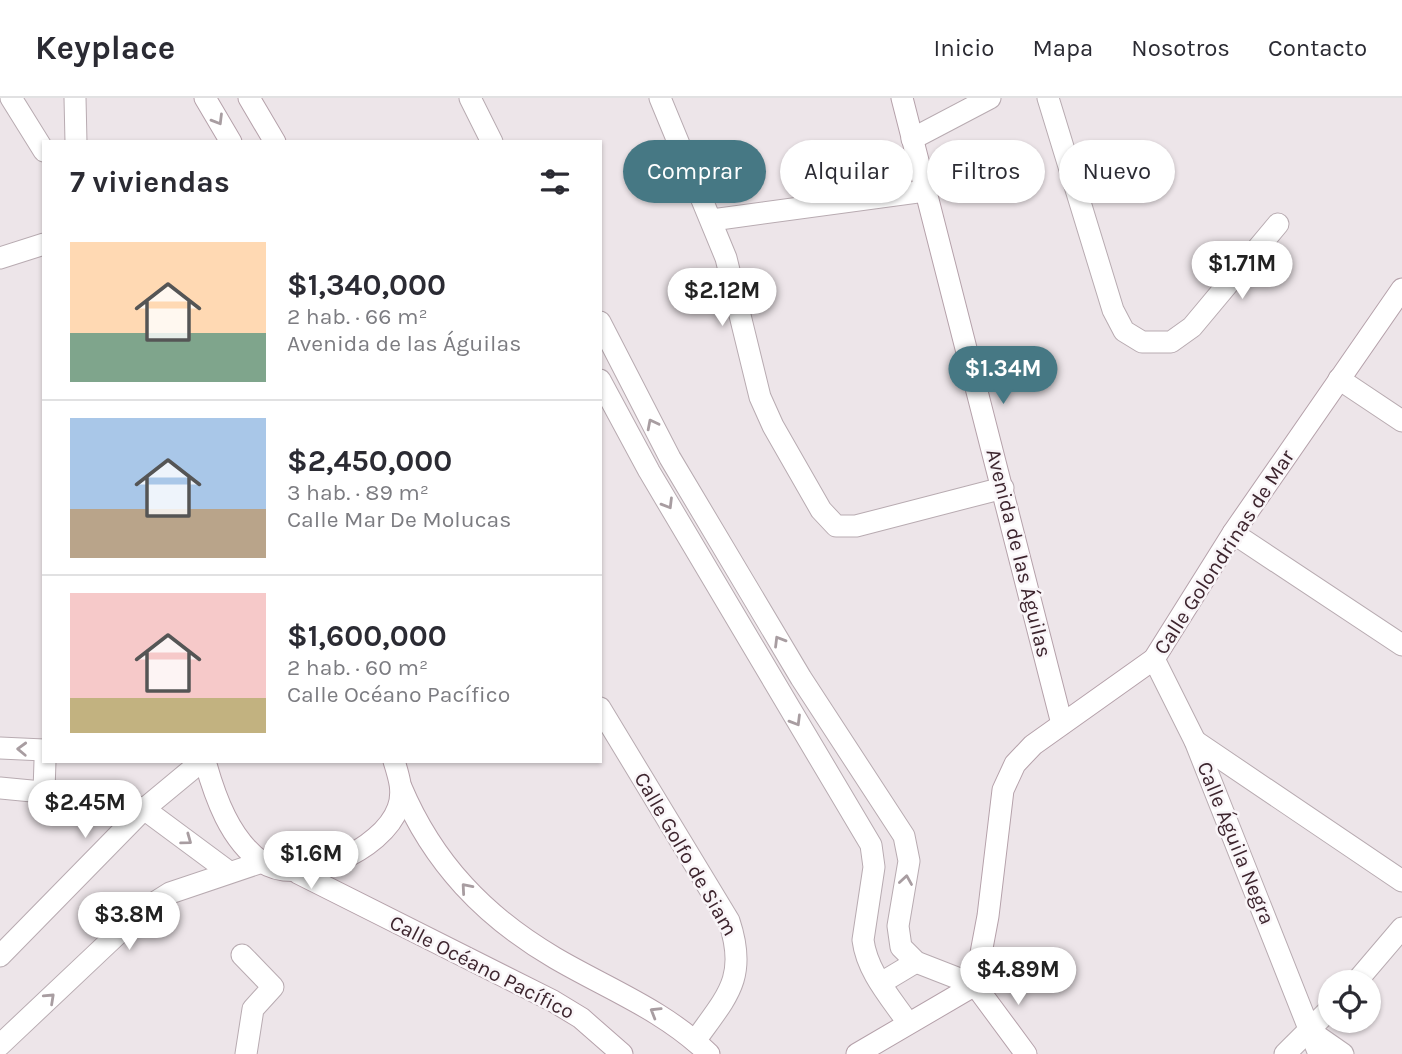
<!DOCTYPE html>
<html lang="es">
<head>
<meta charset="utf-8">
<style>
  :root { --surface:#fff; --page:#f2f2f3; --text:#2b2b33; --muted:#7c7c81; --line:#e1e1e2; --accent:#467884 }
  body { margin:0; font-family:Karla,sans-serif; background:var(--page); color:var(--text); height:100vh; display:flex; flex-direction:column; font-size:26px; white-space:nowrap }
  * { box-sizing:border-box; margin:0 }
  p { font-size:23px; color:var(--muted) }
  .icon { flex:none; width:38px; height:38px; fill:none; stroke:currentColor; stroke-width:2; stroke-linecap:round; stroke-linejoin:round }
  .map { position:relative; flex:1; overflow:hidden }
  .drawer { position:absolute; left:42px; top:42px; width:560px; height:623px; display:flex; flex-direction:column; background:var(--surface); border-radius:0px; box-shadow:0 2px 5px #0004 }
  .drawer>* { flex:none }
  .guide { position:absolute; left:623px; top:42px; width:665px; height:63px; display:flex; gap:14px }
  .fabs { position:absolute; left:1318px; top:872px; display:grid; gap:14px }
  .fabs a { display:grid; place-items:center; width:63px; height:63px; border-radius:50%; background:var(--surface); box-shadow:0 2px 5px #0004; font-size:35px }
  .price { position:absolute; translate:-50% -60px; padding:0 16px; border-radius:24px; background:#fff; color:#222; font-size:23px; line-height:46px; filter:drop-shadow(0 2px 4px #0008) }
  .price::after { content:''; position:absolute; left:50%; top:42px; width:21px; height:16px; margin-left:-10px; background:inherit; clip-path:polygon(0 0,100% 0,50% 100%) }
  .price.selected { background:var(--accent); color:#fff }
  ul { padding:0; list-style:none }
  li { display:flex; align-items:center; gap:21px; height:175px; padding:0 28px }
  li+li { border-top:2px solid var(--line) }
  li span { display:grid; place-items:center; flex:none; width:196px; height:140px; border-radius:0px; color:#555 }
  li>.icon { margin-inline-start:auto }
  span .icon { width:84px; height:84px; fill:#fffc; stroke-width:1 }
  li b { font-size:30px }
  h2 { display:flex; justify-content:space-between; align-items:center; height:84px; padding:0 28px; font-size:30px }
  .chip { padding:0 24px; border-radius:32px; background:var(--surface); box-shadow:0 2px 5px #0004; font-size:24px; line-height:63px }
  .chip.selected { background:var(--accent); color:#fff }
  header { display:flex; align-items:center; gap:42px; box-sizing:border-box; height:98px; padding:0 35px; background:var(--surface); border-bottom:2px solid var(--line) }
  header strong { font-size:33px }
  nav { display:flex; gap:38px; margin-inline-start:auto; font-size:24px }
  .map>svg:first-child { display:block }
  .lines { fill:none; stroke-linecap:round; stroke-linejoin:round }
  .street-casing { stroke:#b8abb1; stroke-width:23 }
  .secondary-casing { stroke:#b5a1aa; stroke-width:23 }
  .street { stroke:#fff; stroke-width:21 }
  .secondary { stroke:#fff; stroke-width:21 }
  .oneway { stroke:#a89da1 }
  .labels { text-anchor:middle; stroke-width:5; stroke-linejoin:round; paint-order:stroke }
  .street-label { font-size:21px; fill:#3d252e; stroke:#f9f5f8 }
</style>
</head>
<body>
<header>
<strong>Keyplace</strong>
<nav><a>Inicio</a><a>Mapa</a><a>Nosotros</a><a>Contacto</a></nav>
</header>
<div class="map">
<svg width="1402" height="956" viewBox="0 0 1402 956">
  <rect width="100%" height="100%" fill="#ede5e9"/>
  <g class="lines">
    <defs>
      <g id="street">
        <path d="M11 0 44 53"/>
        <path d="M75 0 76 44"/>
        <path d="M470 0 492 44"/>
        <path d="M660 0 726 160 760 299 773 328 821 412 836 428H856L1003 390"/>
        <path d="M1048 0 1113 212 1124 233 1142 244H1171L1192 229 1278 126"/>
        <path d="M912 41 990 0"/>
        <path d="M712 122 925 93"/>
        <path d="M0 160 44 146"/>
        <path d="M600 224 670 360 801 580 904 738 909 763 898 828 901 849 916 864 975 887"/>
        <path d="M1339 281 1402 323"/>
        <path d="M600 282 649 373 871 747 874 769 863 842C867 874 891 900 908 925"/>
        <path d="M1233 435 1402 547"/>
        <path d="M1154 561 1195 643 1319 956"/>
        <path d="M600 610 729 823C748 880 727 898 695 943"/>
        <path d="M1195 643 1402 783"/>
        <path d="M0 650 44 652"/>
        <path d="M0 690 115 701 144 711 229 774"/>
        <path d="M44 693 45 663"/>
        <path d="M242 857 273 889 253 911 246 956"/>
        <path d="M0 858 144 711 202 663"/>
        <path d="M1356 884 1402 830"/>
        <path d="M881 885 916 864"/>
        <path d="M1310 933 1343 956"/>
        <path d="M0 947 143 812 170 795 262 764"/>
        <path d="M1285 956 1330 911"/>
      </g>
      <g id="secondary">
        <path d="M205 0 231 44"/>
        <path d="M249 0 275 44"/>
        <path d="M902 0 1062 626"/>
        <path d="M205 663C215 699 230 742 262 764 300 790 383 752 398 710 404 694 399 679 394 663"/>
        <path d="M401 689C433 765 485 819 555 860 608 891 664 912 709 956"/>
        <path d="M298 775 553 903 581 920 622 956"/>
        <path d="M975 887 988 818 1003 692 1015 666 1033 647 1154 561 1233 435 1402 191"/>
        <path d="M975 887 1026 956"/>
        <path d="M857 956 975 887"/>
      </g>
    </defs>
    <use href="#street" class="street-casing"/>
    <use href="#secondary" class="secondary-casing"/>
    <use href="#street" class="street"/>
    <use href="#secondary" class="secondary"/>
  </g>
  <defs><path id="oneway-chevron" d="M-2-3.5L2.5 0L-2 3.5" fill="none" stroke-width="1.6" stroke-linecap="round" stroke-linejoin="round" transform="scale(1.75)"/></defs>
  <g class="oneway">
    <use href="#oneway-chevron" transform="translate(218 22) rotate(59)"/>
    <use href="#oneway-chevron" transform="translate(652 326) rotate(-117)"/>
    <use href="#oneway-chevron" transform="translate(668 406) rotate(59)"/>
    <use href="#oneway-chevron" transform="translate(779 543) rotate(-121)"/>
    <use href="#oneway-chevron" transform="translate(796 623) rotate(59)"/>
    <use href="#oneway-chevron" transform="translate(22 651) rotate(-178)"/>
    <use href="#oneway-chevron" transform="translate(187 742) rotate(36)"/>
    <use href="#oneway-chevron" transform="translate(906 782) rotate(-81)"/>
    <use href="#oneway-chevron" transform="translate(466 790) rotate(-131)"/>
    <use href="#oneway-chevron" transform="translate(50 900) rotate(-43)"/>
    <use href="#oneway-chevron" transform="translate(655 914) rotate(-149)"/>
  </g>
  <g class="labels">
    <g class="street-label">
      <text transform="translate(1224 454) rotate(-57)" y="7">Calle Golondrinas de Mar</text>
      <text transform="translate(1019 455) rotate(76)" y="7">Avenida de las Águilas</text>
      <text transform="translate(1236 745) rotate(68)" y="7">Calle Águila Negra</text>
      <text transform="translate(686 756) rotate(60)" y="7">Calle Golfo de Siam</text>
      <text transform="translate(482 869) rotate(27)" y="7">Calle Océano Pacífico</text>
    </g>
  </g>
</svg>
<div class="fabs">
<a><svg class="icon" aria-label="locate" viewBox="0 0 24 24"><circle cx="12" cy="12" r="6"/><path d="M12 2v4M12 18v4M2 12h4M18 12h4"/></svg></a>
</div>
<b class="price" style="left:1242px;top:203px">$1.71M</b>
<b class="price" style="left:722px;top:230px">$2.12M</b>
<b class="price selected" style="left:1003px;top:308px">$1.34M</b>
<b class="price" style="left:85px;top:742px">$2.45M</b>
<b class="price" style="left:311px;top:793px">$1.6M</b>
<b class="price" style="left:129px;top:854px">$3.8M</b>
<b class="price" style="left:1018px;top:909px">$4.89M</b>
<div class="guide">
<a class="chip selected">Comprar</a>
<a class="chip">Alquilar</a>
<a class="chip">Filtros</a>
<a class="chip">Nuevo</a>
</div>
<section class="drawer">
<h2>7 viviendas<svg class="icon" aria-label="filters" viewBox="0 0 24 24"><path d="M4 7h16M4 17h16"/><circle cx="9" cy="7" r="2"/><circle cx="15" cy="17" r="2"/></svg></h2>
<ul>
<li><span style="background:linear-gradient(#ffd9b3 65%,#7fa58c 0)"><svg class="icon" aria-label="home" viewBox="0 0 24 24"><path d="M3 11l9-7 9 7M6 9v11h12V9"/></svg></span><div><b>$1,340,000</b><p>2 hab. · 66 m²</p><p>Avenida de las Águilas</p></div></li>
<li><span style="background:linear-gradient(#a9c7e8 65%,#b9a48a 0)"><svg class="icon" aria-label="home" viewBox="0 0 24 24"><path d="M3 11l9-7 9 7M6 9v11h12V9"/></svg></span><div><b>$2,450,000</b><p>3 hab. · 89 m²</p><p>Calle Mar De Molucas</p></div></li>
<li><span style="background:linear-gradient(#f6c9c9 75%,#c2b280 0)"><svg class="icon" aria-label="home" viewBox="0 0 24 24"><path d="M3 11l9-7 9 7M6 9v11h12V9"/></svg></span><div><b>$1,600,000</b><p>2 hab. · 60 m²</p><p>Calle Océano Pacífico</p></div></li>
</ul>
</section>
</div>
</body>
</html>
